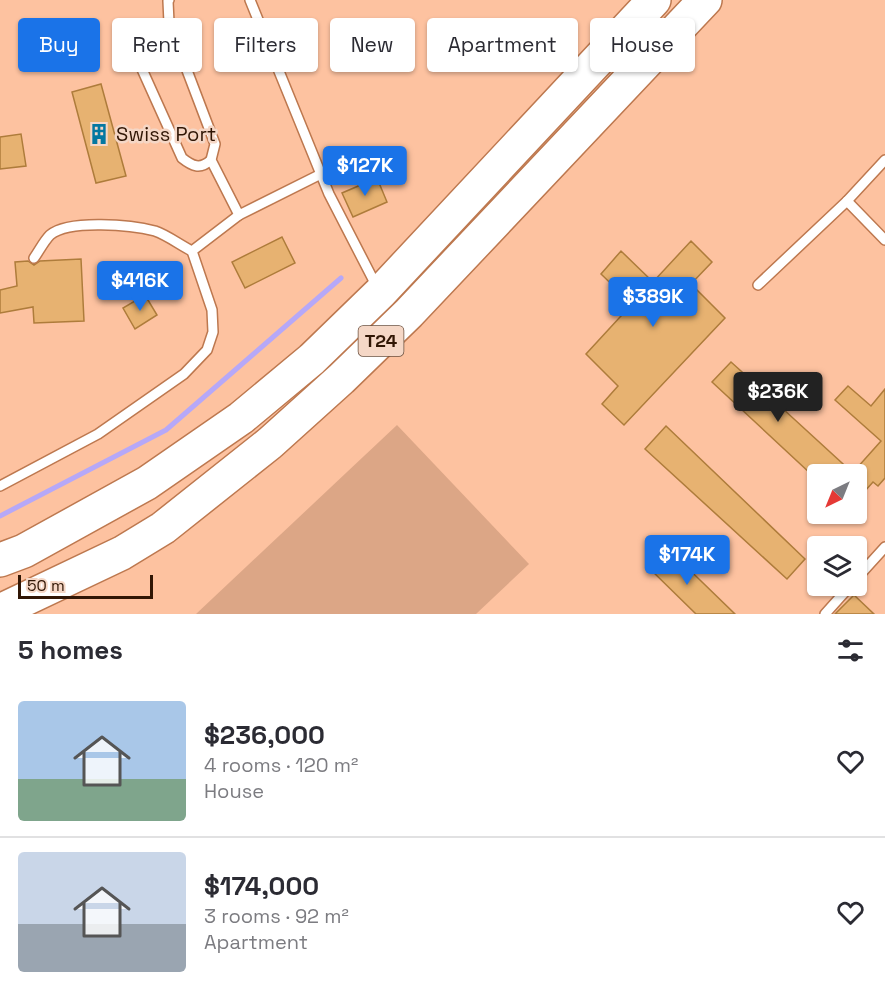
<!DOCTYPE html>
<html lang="en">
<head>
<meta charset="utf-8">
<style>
  :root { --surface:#fff; --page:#f2f2f3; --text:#2b2b33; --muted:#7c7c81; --line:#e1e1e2; --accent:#1a73e8 }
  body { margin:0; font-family:"Space Grotesk",sans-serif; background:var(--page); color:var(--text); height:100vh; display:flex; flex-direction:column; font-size:22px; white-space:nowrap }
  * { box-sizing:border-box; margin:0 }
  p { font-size:20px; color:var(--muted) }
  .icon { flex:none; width:33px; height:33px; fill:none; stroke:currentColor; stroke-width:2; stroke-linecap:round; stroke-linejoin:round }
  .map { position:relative; height:614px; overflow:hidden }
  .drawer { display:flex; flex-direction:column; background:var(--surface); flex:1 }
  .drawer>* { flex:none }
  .hud { position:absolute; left:18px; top:18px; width:849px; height:54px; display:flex; gap:12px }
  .needle { width:39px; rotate:223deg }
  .buttons { position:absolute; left:807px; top:464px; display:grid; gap:12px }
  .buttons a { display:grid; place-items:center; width:60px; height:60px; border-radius:6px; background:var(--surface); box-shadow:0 2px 4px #0004; font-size:30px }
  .scale { position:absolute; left:18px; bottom:15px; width:135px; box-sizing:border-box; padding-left:6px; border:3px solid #301605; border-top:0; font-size:16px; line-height:21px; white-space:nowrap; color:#301605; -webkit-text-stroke:4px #f5d7c6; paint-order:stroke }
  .price { position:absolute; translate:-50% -51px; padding:0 14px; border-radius:6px; background:var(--accent); color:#fff; font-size:20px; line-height:39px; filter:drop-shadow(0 2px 3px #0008) }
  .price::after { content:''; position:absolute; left:50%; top:36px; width:18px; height:14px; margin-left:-9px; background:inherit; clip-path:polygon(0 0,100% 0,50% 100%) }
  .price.selected { background:#222; color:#fff }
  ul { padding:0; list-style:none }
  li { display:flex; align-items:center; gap:18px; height:150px; padding:0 18px }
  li+li { border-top:2px solid var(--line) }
  li span { display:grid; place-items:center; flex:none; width:168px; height:120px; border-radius:6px; color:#555 }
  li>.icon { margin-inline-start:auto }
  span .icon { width:72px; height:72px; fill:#fffc; stroke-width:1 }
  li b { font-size:26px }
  h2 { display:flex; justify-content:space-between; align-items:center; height:72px; padding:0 18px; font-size:26px }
  .tag { padding:0 21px; border-radius:6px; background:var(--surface); box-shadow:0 2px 4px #0004; font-size:21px; line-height:54px }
  .tag.selected { background:var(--accent); color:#fff }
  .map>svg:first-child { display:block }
  .green { fill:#dca686 }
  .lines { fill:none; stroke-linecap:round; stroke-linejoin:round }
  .stream { stroke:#b6a8f8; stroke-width:5 }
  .building { fill:#e7b271; stroke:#ae7c3b; stroke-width:1.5 }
  .lane-casing { stroke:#bd784f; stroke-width:12 }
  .highway-casing { stroke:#bd784f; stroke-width:36 }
  .lane { stroke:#fff; stroke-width:9 }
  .highway { stroke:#fff; stroke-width:33 }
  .labels { text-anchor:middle; stroke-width:5; stroke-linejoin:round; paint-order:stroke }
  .shield { fill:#f5d7c6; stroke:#6b503f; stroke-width:1.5 }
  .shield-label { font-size:18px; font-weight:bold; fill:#301605 }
  .poi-label { font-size:20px; fill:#301605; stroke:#f5d7c6; text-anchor:start }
</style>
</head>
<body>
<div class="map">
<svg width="885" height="614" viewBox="0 0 885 614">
  <rect width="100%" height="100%" fill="#fdc2a0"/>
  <path class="green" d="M397 425 529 564 476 614H196Z"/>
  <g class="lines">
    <path class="stream" d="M0 516 166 430 341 278"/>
  </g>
  <g class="building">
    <path d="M101 84 126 176 96 183 72 92Z"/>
    <path d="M21 134 26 166 0 169V137Z"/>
    <path d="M377 178 387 202 353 217 342 193Z"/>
    <path d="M282 237 295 263 245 288 232 262Z"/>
    <path d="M691 241 712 262 691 284 725 318 624 425 602 404 618 386 586 354 632 304 601 274 621 251 653 282Z"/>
    <path d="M81 259 84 321 34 323 33 307 0 313V290L17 286 15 262 28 261 34 265 40 261Z"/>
    <path d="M145 295 157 315 135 329 123 308Z"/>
    <path d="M731 362 782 408 854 474H811L712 382Z"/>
    <path d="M848 386 871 406 885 389V478L878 486 873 482 856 501V469L881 441 835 400Z"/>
    <path d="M666 426 805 559 787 579 645 449Z"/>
    <path d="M667 548 735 614H696L648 567Z"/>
    <path d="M854 595 874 614H835Z"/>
  </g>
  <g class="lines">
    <defs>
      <g id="lane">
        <path d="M169 0 168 1 169 23 215 144 211 160 239 215"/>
        <path d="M250 0 329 194 378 289"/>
        <path d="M182 61 165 42 147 45 140 55 141 67 182 158C192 166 200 170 211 160"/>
        <path d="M847 201 885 240"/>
        <path d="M34 258C39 251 44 241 50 235 69 219 132 225 155 231 167 235 180 245 192 251"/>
        <path d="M758 285 847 201 885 160"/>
        <path d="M0 486 98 434 184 374 207 350 213 332 212 310 192 251 239 215 321 174"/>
        <path d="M856 579 885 547"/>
        <path d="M825 614 851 585"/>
      </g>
      <g id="highway">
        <path d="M0 560 24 551 147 483 241 418 312 359 380 293 654 0"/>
        <path d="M0 611 122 553 163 528 270 443 341 379 409 313 705 0"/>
      </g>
    </defs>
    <use href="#lane" class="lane-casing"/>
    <use href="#highway" class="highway-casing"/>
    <use href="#lane" class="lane"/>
    <use href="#highway" class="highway"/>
  </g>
  <defs>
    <symbol id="building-bare" viewBox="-9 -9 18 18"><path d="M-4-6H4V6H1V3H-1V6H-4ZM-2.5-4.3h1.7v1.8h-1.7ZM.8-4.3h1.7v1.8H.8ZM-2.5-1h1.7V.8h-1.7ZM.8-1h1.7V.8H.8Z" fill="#0478a1" stroke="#f5d7c6" stroke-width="2.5" paint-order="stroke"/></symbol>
  </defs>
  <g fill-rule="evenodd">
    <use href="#building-bare" x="84" y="119" width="30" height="30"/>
  </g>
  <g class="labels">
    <rect class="shield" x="358.5" y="326" width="45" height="30" rx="4.5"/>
    <g class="shield-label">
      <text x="381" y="347">T24</text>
    </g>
    <g class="poi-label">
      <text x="116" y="141">Swiss Port</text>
    </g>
  </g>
</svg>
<div class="buttons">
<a><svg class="needle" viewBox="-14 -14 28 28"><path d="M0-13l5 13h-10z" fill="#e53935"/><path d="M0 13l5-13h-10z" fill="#7c7c81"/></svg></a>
<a><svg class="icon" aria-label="layers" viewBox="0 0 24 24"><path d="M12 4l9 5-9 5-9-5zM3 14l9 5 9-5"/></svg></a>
</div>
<div class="scale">50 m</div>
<b class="price" style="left:365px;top:197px">$127K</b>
<b class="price" style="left:140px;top:312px">$416K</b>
<b class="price" style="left:653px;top:328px">$389K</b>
<b class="price selected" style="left:778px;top:423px">$236K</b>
<b class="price" style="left:687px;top:586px">$174K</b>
<div class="hud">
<a class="tag selected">Buy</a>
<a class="tag">Rent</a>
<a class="tag">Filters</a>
<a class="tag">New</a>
<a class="tag">Apartment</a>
<a class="tag">House</a>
</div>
</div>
<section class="drawer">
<h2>5 homes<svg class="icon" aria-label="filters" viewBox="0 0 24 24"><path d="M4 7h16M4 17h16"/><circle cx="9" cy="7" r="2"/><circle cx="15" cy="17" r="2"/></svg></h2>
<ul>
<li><span style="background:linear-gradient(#a9c7e8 65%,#7fa58c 0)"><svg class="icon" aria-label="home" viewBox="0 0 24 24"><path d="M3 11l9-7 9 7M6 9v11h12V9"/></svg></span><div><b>$236,000</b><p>4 rooms · 120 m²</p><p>House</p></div><svg class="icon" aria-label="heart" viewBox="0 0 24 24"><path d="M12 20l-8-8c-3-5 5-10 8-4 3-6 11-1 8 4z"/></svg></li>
<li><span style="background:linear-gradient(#c9d6e8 60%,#9aa5b1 0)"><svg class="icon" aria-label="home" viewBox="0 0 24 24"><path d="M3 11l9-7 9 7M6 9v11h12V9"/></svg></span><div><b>$174,000</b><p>3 rooms · 92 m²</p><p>Apartment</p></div><svg class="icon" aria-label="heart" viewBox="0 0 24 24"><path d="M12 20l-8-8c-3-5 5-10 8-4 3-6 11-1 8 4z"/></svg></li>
</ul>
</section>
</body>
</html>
